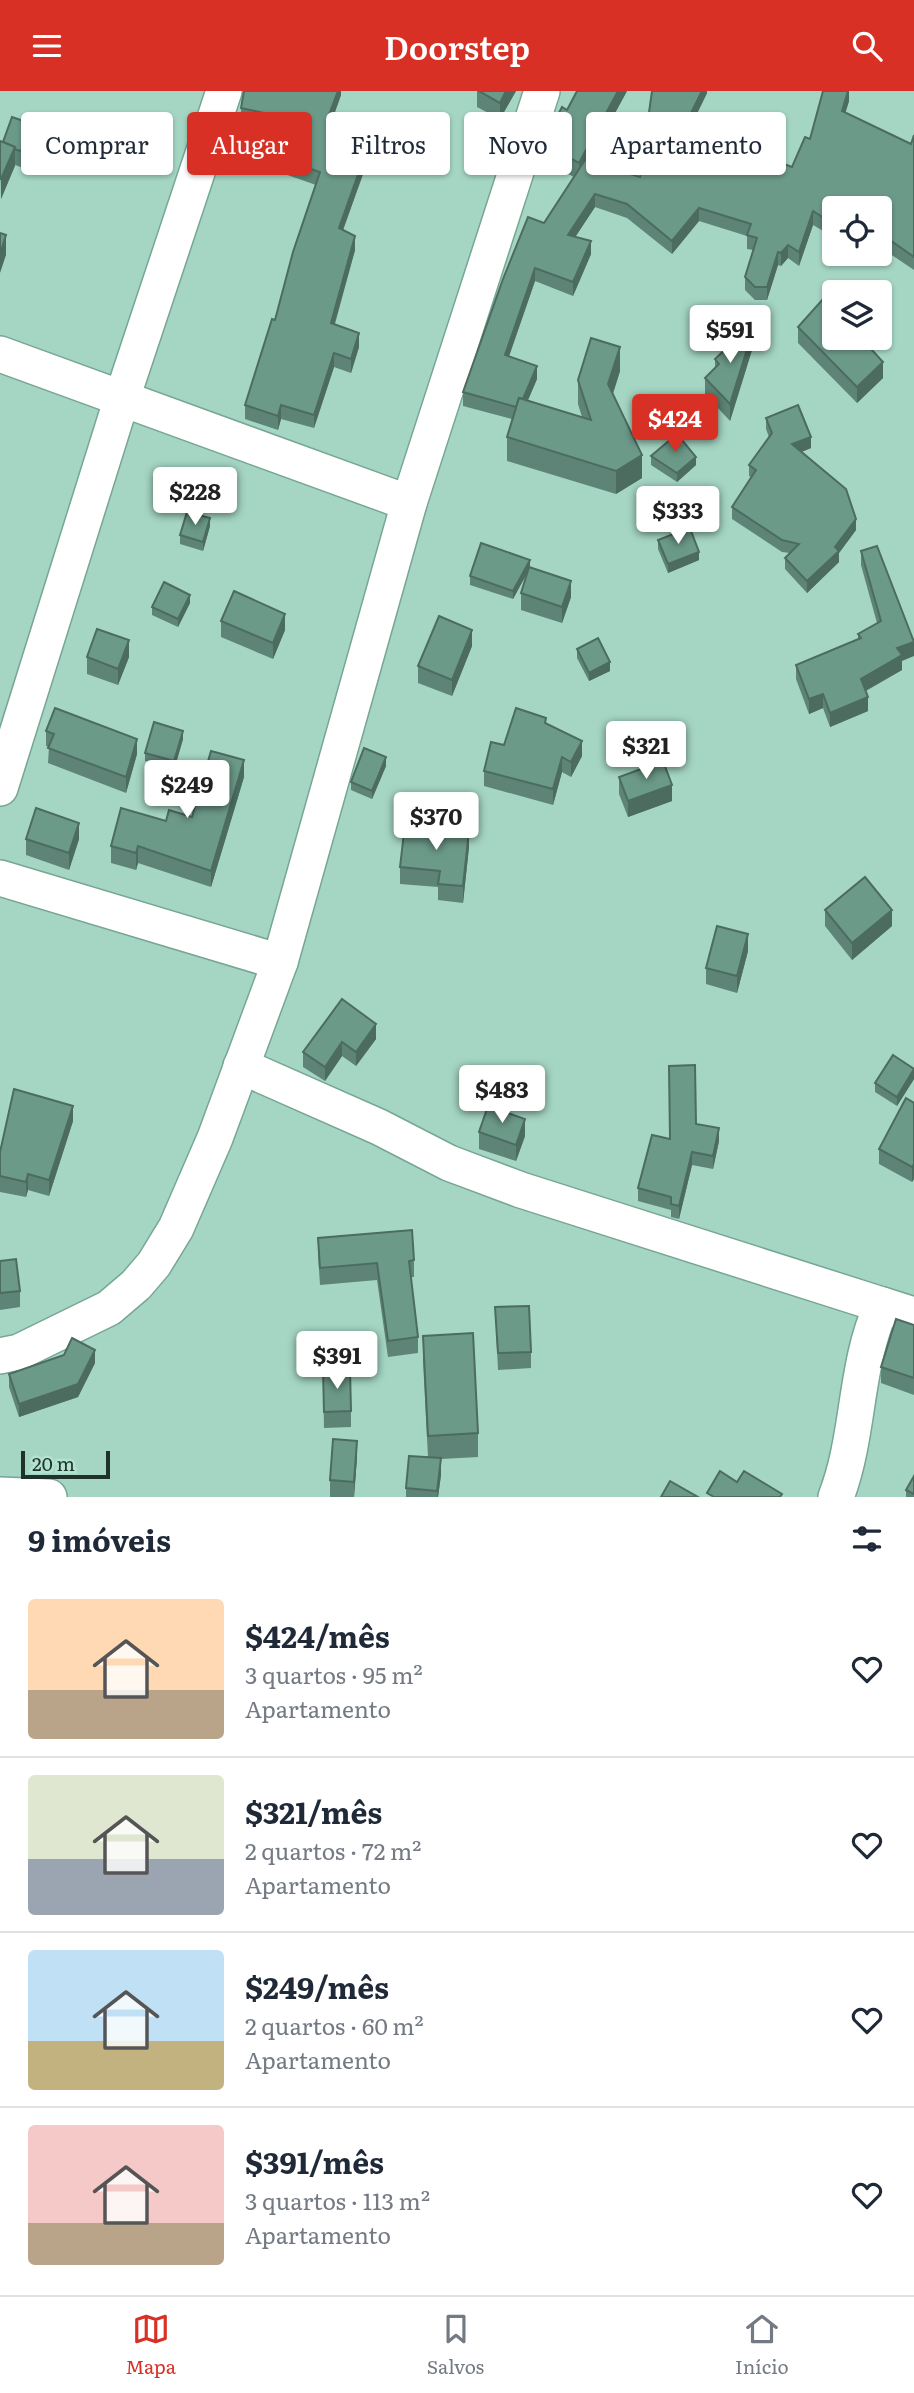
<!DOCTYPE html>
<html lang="pt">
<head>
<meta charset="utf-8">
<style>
  :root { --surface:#fff; --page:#f2f2f3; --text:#1f2937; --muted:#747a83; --line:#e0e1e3; --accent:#d93025 }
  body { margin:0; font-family:Literata,serif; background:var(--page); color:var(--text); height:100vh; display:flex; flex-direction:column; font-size:26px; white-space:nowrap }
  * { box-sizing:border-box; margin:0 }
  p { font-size:23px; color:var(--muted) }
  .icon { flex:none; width:38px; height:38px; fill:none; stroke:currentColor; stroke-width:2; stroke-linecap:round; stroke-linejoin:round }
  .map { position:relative; height:1406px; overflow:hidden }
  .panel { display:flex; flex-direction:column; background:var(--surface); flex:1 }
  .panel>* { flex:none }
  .hud { position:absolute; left:21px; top:21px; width:873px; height:63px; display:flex; gap:14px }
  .controls { position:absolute; left:822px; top:105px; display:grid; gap:14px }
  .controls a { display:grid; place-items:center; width:70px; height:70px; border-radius:7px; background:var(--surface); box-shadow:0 2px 5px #0004; font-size:35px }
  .scale { position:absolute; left:21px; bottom:18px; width:89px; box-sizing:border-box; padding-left:7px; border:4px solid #1e312a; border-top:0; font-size:19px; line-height:24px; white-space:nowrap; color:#1e312a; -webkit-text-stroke:5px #b2e3d0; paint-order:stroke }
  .price { position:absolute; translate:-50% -60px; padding:0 16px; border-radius:7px; background:#fff; color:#222; font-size:23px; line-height:46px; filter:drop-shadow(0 2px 4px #0008) }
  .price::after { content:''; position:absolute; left:50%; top:42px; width:21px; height:16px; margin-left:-10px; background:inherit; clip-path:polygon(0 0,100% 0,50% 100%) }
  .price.current { background:var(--accent); color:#fff }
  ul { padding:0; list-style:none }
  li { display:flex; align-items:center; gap:21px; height:175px; padding:0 28px }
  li+li { border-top:2px solid var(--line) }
  li span { display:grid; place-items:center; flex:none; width:196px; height:140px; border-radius:7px; color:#555 }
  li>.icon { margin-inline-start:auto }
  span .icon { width:84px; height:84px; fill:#fffc; stroke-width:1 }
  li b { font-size:30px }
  h2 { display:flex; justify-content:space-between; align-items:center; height:84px; padding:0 28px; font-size:30px }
  .tag { padding:0 24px; border-radius:7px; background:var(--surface); box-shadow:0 2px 5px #0004; font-size:24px; line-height:63px }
  .tag.current { background:var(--accent); color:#fff }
  header { display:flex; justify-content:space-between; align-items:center; height:91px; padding:0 28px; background:var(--accent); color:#fff; font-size:32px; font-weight:600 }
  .tab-bar { display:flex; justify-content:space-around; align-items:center; height:98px; border-top:2px solid var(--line); background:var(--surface); font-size:19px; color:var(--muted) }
  .tab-bar a { display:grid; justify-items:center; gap:4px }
  .tab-bar .current { color:var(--accent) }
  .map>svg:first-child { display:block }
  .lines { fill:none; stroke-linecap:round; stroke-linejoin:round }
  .minor-casing { stroke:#77a694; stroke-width:38 }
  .minor { stroke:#fff; stroke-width:35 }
  .wall { fill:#5d8476 }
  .shaded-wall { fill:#4c6c60 }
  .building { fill:#6c9a89; stroke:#4c6c60; stroke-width:2 }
</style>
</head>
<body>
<header><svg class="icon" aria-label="menu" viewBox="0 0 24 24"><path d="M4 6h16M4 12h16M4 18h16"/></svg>Doorstep<svg class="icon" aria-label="search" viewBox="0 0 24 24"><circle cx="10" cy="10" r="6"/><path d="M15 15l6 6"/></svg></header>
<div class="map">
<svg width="914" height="1406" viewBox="0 0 914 1406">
  <rect width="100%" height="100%" fill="#a5d6c3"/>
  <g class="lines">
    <defs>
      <g id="minor">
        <path d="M0 263 409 412"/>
        <path d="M0 697 122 307 224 0"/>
        <path d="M0 787 280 871"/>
        <path d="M241 975 379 1036 449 1072 521 1099 882 1214"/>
        <path d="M0 1265 19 1261 109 1217 136 1194 154 1173 176 1137 215 1047 280 871 409 412 542 0"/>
        <path d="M0 1404 49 1406"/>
        <path d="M836 1406C860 1344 854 1275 882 1214L914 1224"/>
      </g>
    </defs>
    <use href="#minor" class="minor-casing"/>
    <use href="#minor" class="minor"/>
  </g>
  <g class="wall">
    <path d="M338 0H341V4L332 30 372 58 343 139 355 159 335 233 359 256 351 282 334 276 314 337 281 328 278 339 245 328V314L275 229 316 94 253 72V58L260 35 241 31V17Z"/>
    <path d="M477 0H516L500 28 477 16Z"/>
    <path d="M577 0H627L589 70 640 86 707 0V2L692 33 733 54 792 76 810 48 849 0V10L845 22 911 53 914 44V179L880 156V117H835V147L813 134 799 175 788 167 781 175 778 174 767 209H755L745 199V186L753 159 747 158V145L699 130 672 163 627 127 595 116 575 146 591 163 573 205 535 190 509 265 537 288 528 309 582 326 578 313V289L620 280 613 303 642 387 616 403 507 370V346L512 328 463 315V301L544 132 574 86 543 70V53L567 19Z"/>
    <path d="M0 50 3 51 41 53 32 80 15 74 1 108Z"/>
    <path d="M798 236 883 287 857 312 798 252Z"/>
    <path d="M756 246 730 330 705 303V287L715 278V268Z"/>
    <path d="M766 327 811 357 801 361 856 439 839 462V471L807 502 785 478V467L790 462 782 461 732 428V416L751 386 749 385V374L769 346 766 338Z"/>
    <path d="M651 365 696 374 677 391 651 374Z"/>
    <path d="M210 435 203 460 180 453V444Z"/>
    <path d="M658 449 699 469 668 482 658 458Z"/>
    <path d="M861 460 902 570V579L866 600 868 620 830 636 823 617 809 623 796 588V574L858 548V543L877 532 861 474Z"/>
    <path d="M530 476 571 506 562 532 521 519V502L528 480 513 508 470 494V485Z"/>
    <path d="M190 512 178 536 152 524V516Z"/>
    <path d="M221 530 285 539 273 568 221 546Z"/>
    <path d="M472 555 452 605 418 592V575Z"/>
    <path d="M577 558 610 580 589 590 577 567Z"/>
    <path d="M87 566H129L118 594 87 583Z"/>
    <path d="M546 632 582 665 571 686 562 681 553 714 484 695V680L504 654Z"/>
    <path d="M46 640 137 663 126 702 48 672 49 656 46 655Z"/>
    <path d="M183 648 174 679 145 670V662Z"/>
    <path d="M386 675 372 708 351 699V691Z"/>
    <path d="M244 686 211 796 138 772 136 779 111 772V755L166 730 192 726Z"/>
    <path d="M619 686 672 710 628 726 619 703Z"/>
    <path d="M26 748H79L69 779 26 764Z"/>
    <path d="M469 756 463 812 438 809V796L400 793V776Z"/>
    <path d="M825 819 892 835 852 869 825 835Z"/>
    <path d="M748 860 737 902 706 893V877Z"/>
    <path d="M342 908 376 948 356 975 342 965 325 990 303 976V961Z"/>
    <path d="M914 979V988L897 1015 875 1001V992Z"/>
    <path d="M914 1012V1088L912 1091 879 1073V1058Z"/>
    <path d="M73 1030 49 1105 28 1099 26 1106 0 1101V1061Z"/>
    <path d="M696 1033 719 1050 713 1078 692 1074 679 1128 671 1126V1119L638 1110V1097L670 1048Z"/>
    <path d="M479 1041 525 1045 516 1070 479 1058Z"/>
    <path d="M318 1147 414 1169V1186H411L418 1246V1262L388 1266 377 1189 320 1194 318 1163Z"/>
    <path d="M0 1170 20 1200V1216L0 1219Z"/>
    <path d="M495 1216 531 1261V1277L498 1279Z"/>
    <path d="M914 1234V1304L881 1292V1276Z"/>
    <path d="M423 1245 478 1342V1366L441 1368V1384L438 1406H406V1397L428 1366 423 1269Z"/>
    <path d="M95 1272 78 1306 19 1326 9 1296V1283Z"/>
    <path d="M323 1279 351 1320V1336L324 1337Z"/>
    <path d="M357 1366 354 1406H330V1389Z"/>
    <path d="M914 1385V1406H906V1399Z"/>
  </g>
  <g class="shaded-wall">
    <path d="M338 0H341V4L327 42V29Z"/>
    <path d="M506 0H516L500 28V12Z"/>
    <path d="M618 0H627L579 88V72Z"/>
    <path d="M702 0H707V2L686 45V32Z"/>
    <path d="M848 0H849V10L842 33V20Z"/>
    <path d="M41 36V53L32 80V63Z"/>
    <path d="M372 44V58L339 150V137Z"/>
    <path d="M15 56V75L1 108V88Z"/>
    <path d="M595 103V116L568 157V144Z"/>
    <path d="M699 117V130L672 163V150Z"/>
    <path d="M813 120V134L799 175V161Z"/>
    <path d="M6 144V164L0 182V163Z"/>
    <path d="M355 145V159L331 245V232Z"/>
    <path d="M591 150V163L573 205V191Z"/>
    <path d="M788 154V167L781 175V162Z"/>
    <path d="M778 161V174L767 209V196Z"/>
    <path d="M535 177V190L505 277V264Z"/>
    <path d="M756 229V246L730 330V313Z"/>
    <path d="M359 242V256L351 282V268Z"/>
    <path d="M620 256V280L608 317V293Z"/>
    <path d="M334 262V276L314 337V324Z"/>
    <path d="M883 271V287L857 312V296Z"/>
    <path d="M537 275V288L519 330V317Z"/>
    <path d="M281 314V328L278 339V325Z"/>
    <path d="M811 346V357L792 365V353Z"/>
    <path d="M642 364V387L616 403V380Z"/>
    <path d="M696 366V374L677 391V382Z"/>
    <path d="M210 427V435L203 460V451Z"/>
    <path d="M856 428V439L839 462V471L807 502V490Z"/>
    <path d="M699 461V469L668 482V473Z"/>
    <path d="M530 469V477L513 508V500Z"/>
    <path d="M571 490V506L562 532V516Z"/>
    <path d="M190 504V512L178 536V528Z"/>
    <path d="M285 523V539L273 568V552Z"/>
    <path d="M472 539V555L452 605V589Z"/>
    <path d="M129 549V566L118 594V578Z"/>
    <path d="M914 551V565L902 570V579L861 602V588L897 557Z"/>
    <path d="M610 571V580L589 590V582Z"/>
    <path d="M823 603V617L809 623V608Z"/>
    <path d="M868 606V620L830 636V622Z"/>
    <path d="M183 640V648L174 679V670Z"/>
    <path d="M137 648V663L126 702V686Z"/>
    <path d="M582 650V665L571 686V671Z"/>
    <path d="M386 666V675L372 708V700Z"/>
    <path d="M562 666V681L553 714V698Z"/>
    <path d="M244 669V686L211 796V780Z"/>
    <path d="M672 694V710L628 726V710Z"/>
    <path d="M79 732V748L69 779V762Z"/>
    <path d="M469 739V756L463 812V795Z"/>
    <path d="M138 755V772L136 779V762Z"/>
    <path d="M892 819V835L852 869V852Z"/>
    <path d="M748 843V860L737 902V885Z"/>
    <path d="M376 933V948L356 975V961Z"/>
    <path d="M342 951V965L325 990V976Z"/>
    <path d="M914 979V988L897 1015V1006Z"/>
    <path d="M73 1015V1030L49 1105V1089Z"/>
    <path d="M525 1028V1045L516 1070V1054Z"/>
    <path d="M719 1037V1050L713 1078V1065Z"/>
    <path d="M692 1061V1074L679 1128V1115Z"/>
    <path d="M914 1073V1088L912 1091V1076Z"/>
    <path d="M28 1083V1099L26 1106V1091Z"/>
    <path d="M95 1259V1272L78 1306 19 1326V1313Z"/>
    <path d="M357 1350V1366L354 1406V1391Z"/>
    <path d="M441 1367V1384L438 1406H437Z"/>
  </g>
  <g class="building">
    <path d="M244 0H338L327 29 372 44 339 137 355 145 331 232 359 242 351 268 334 262 314 324 281 314 278 325 245 314 272 228 275 229 293 161 320 81 253 58 264 22 241 17Z"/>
    <path d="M479 0H506L500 12Z"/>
    <path d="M577 0H618L579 72 543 53 562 16 567 19Z"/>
    <path d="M652 0H702L686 32 733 48 731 53 792 76 805 46 810 48 823 0H848L842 20 911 53 914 44V166L880 142V117H835V134L813 120 799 161 788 154 781 162 778 161 767 196H755L745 186 757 147 747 144 751 133 699 117 672 150 627 113 595 103 568 144 591 150 573 191 535 177 505 264 537 275 523 308 519 307 516 316 463 301 503 188 528 126 544 132 585 69 640 86Z"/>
    <path d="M12 26 41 36 32 63 14 58 15 56 3 51Z"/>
    <path d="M0 50 15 56 1 88H0Z"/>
    <path d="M0 142 6 144 0 163Z"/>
    <path d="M824 207 835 218V247H861L883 271 857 296 798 236Z"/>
    <path d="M756 229 730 313 705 287 719 273 715 268Z"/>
    <path d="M591 247 620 256 608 293 642 364 616 380 507 346 519 307 591 329 578 289Z"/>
    <path d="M798 314 811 346 792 353 846 398 856 428 835 456 839 460 807 490 785 467 799 453 782 449 732 416 756 379 749 374 772 342 766 327Z"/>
    <path d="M677 343 696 366 677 382 651 365Z"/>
    <path d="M187 421 210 427 203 451 180 444Z"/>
    <path d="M681 440H691L699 461 668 473 658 449Z"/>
    <path d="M481 452 530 469 513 500 470 485Z"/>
    <path d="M877 455 914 551 897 557 902 564 861 588 868 606 830 622 823 603 809 608 796 574 861 547 858 543 881 530 861 460Z"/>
    <path d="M529 476 571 490 562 516 521 502Z"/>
    <path d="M164 491 190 504 178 528 152 516Z"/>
    <path d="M234 500 285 523 273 552 221 530Z"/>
    <path d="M439 525 472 539 452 589 418 575Z"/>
    <path d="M97 538 129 549 118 578 87 566Z"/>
    <path d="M598 547 610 571 589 582 577 558Z"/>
    <path d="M55 617 137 648 126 686 48 657 54 643 46 640Z"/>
    <path d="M516 617 546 627 545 632 582 650 571 671 562 666 553 698 484 680 491 651 504 654Z"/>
    <path d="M154 631 183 640 174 670 145 662Z"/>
    <path d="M364 657 386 666 372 700 351 691Z"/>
    <path d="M211 660 244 669 211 780 138 755 136 762 111 755 121 717 166 730 169 719 192 726Z"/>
    <path d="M663 670 672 694 628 710 619 686Z"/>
    <path d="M36 717 79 732 69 762 26 748Z"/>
    <path d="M405 733 469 739 463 795 438 793 440 780 400 776Z"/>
    <path d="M865 786 892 819 852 852 825 819Z"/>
    <path d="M717 835 748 843 737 885 706 877Z"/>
    <path d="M342 908 376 933 356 961 342 951 325 976 303 961Z"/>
    <path d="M893 964 914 978 897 1006 875 992Z"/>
    <path d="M695 974 696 1033 719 1037 713 1065 692 1061 679 1115 671 1113V1106L638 1097 652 1044 670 1048 669 975Z"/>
    <path d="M14 998 73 1015 49 1089 28 1083 26 1091 0 1085V1061Z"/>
    <path d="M906 1007 914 1012V1073L912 1076 879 1058Z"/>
    <path d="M488 1015 525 1028 516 1054 479 1041Z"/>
    <path d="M412 1139 414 1169 409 1170 418 1246 388 1250 377 1172 320 1177 318 1147Z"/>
    <path d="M16 1168 20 1200 0 1202V1170Z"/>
    <path d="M529 1215 531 1261 498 1262 495 1216Z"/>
    <path d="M896 1228 914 1234V1287L881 1276Z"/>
    <path d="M473 1242 478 1342 428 1345 423 1245Z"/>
    <path d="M72 1247 95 1259 78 1293 19 1313 9 1283 64 1264Z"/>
    <path d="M350 1278 351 1320 324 1321 323 1279Z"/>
    <path d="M333 1348 357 1350 354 1391 330 1389Z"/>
    <path d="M409 1365 441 1367 437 1400 406 1397Z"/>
    <path d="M720 1380 737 1391 744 1380 782 1403 780 1406H714L707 1402Z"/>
    <path d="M914 1385V1403L906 1399Z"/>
    <path d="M670 1390 698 1406H661Z"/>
  </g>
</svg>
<div class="controls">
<a><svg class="icon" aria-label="locate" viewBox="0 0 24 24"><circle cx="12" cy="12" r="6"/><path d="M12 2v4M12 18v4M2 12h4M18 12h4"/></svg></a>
<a><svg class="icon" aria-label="layers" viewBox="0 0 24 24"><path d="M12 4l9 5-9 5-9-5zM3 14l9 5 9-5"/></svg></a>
</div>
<div class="scale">20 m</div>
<b class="price" style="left:730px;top:274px">$591</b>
<b class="price current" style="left:675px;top:363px">$424</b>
<b class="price" style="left:195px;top:436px">$228</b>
<b class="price" style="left:678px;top:455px">$333</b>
<b class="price" style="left:646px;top:690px">$321</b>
<b class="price" style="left:187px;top:729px">$249</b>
<b class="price" style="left:436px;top:761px">$370</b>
<b class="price" style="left:502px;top:1034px">$483</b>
<b class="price" style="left:337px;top:1300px">$391</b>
<div class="hud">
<a class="tag">Comprar</a>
<a class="tag current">Alugar</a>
<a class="tag">Filtros</a>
<a class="tag">Novo</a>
<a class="tag">Apartamento</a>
</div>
</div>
<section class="panel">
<h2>9 imóveis<svg class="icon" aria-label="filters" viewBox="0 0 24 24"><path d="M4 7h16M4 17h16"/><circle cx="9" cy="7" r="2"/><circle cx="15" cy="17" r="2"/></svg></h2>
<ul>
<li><span style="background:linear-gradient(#ffd9b3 65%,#b9a48a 0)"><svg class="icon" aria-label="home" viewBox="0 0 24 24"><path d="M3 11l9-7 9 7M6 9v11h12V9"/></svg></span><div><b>$424/mês</b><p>3 quartos · 95 m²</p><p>Apartamento</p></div><svg class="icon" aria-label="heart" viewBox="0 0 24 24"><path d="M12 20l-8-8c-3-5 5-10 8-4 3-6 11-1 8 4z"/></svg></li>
<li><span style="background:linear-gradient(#dfe7d0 60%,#9aa5b1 0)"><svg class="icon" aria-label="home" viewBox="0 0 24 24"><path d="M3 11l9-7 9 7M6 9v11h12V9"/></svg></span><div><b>$321/mês</b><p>2 quartos · 72 m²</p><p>Apartamento</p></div><svg class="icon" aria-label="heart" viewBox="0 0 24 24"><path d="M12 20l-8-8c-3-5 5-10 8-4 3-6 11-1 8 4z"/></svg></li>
<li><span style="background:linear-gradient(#bfe0f5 65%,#c2b280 0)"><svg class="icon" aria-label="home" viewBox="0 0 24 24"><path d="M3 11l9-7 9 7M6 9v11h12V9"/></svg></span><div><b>$249/mês</b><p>2 quartos · 60 m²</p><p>Apartamento</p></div><svg class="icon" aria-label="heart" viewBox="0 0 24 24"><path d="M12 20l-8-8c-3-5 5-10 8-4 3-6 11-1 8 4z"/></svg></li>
<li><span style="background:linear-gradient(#f6c9c9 70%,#b9a48a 0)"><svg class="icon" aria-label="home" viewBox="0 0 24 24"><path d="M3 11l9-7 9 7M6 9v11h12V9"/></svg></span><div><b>$391/mês</b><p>3 quartos · 113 m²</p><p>Apartamento</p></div><svg class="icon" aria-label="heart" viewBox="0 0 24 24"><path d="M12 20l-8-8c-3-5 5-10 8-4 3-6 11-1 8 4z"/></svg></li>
</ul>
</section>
<nav class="tab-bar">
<a class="current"><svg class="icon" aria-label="map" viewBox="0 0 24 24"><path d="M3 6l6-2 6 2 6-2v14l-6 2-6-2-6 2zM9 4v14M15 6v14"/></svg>Mapa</a>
<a><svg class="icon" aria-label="saved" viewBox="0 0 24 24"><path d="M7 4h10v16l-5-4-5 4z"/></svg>Salvos</a>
<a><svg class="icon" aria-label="home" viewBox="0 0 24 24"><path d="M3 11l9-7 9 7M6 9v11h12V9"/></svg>Início</a>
</nav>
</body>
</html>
